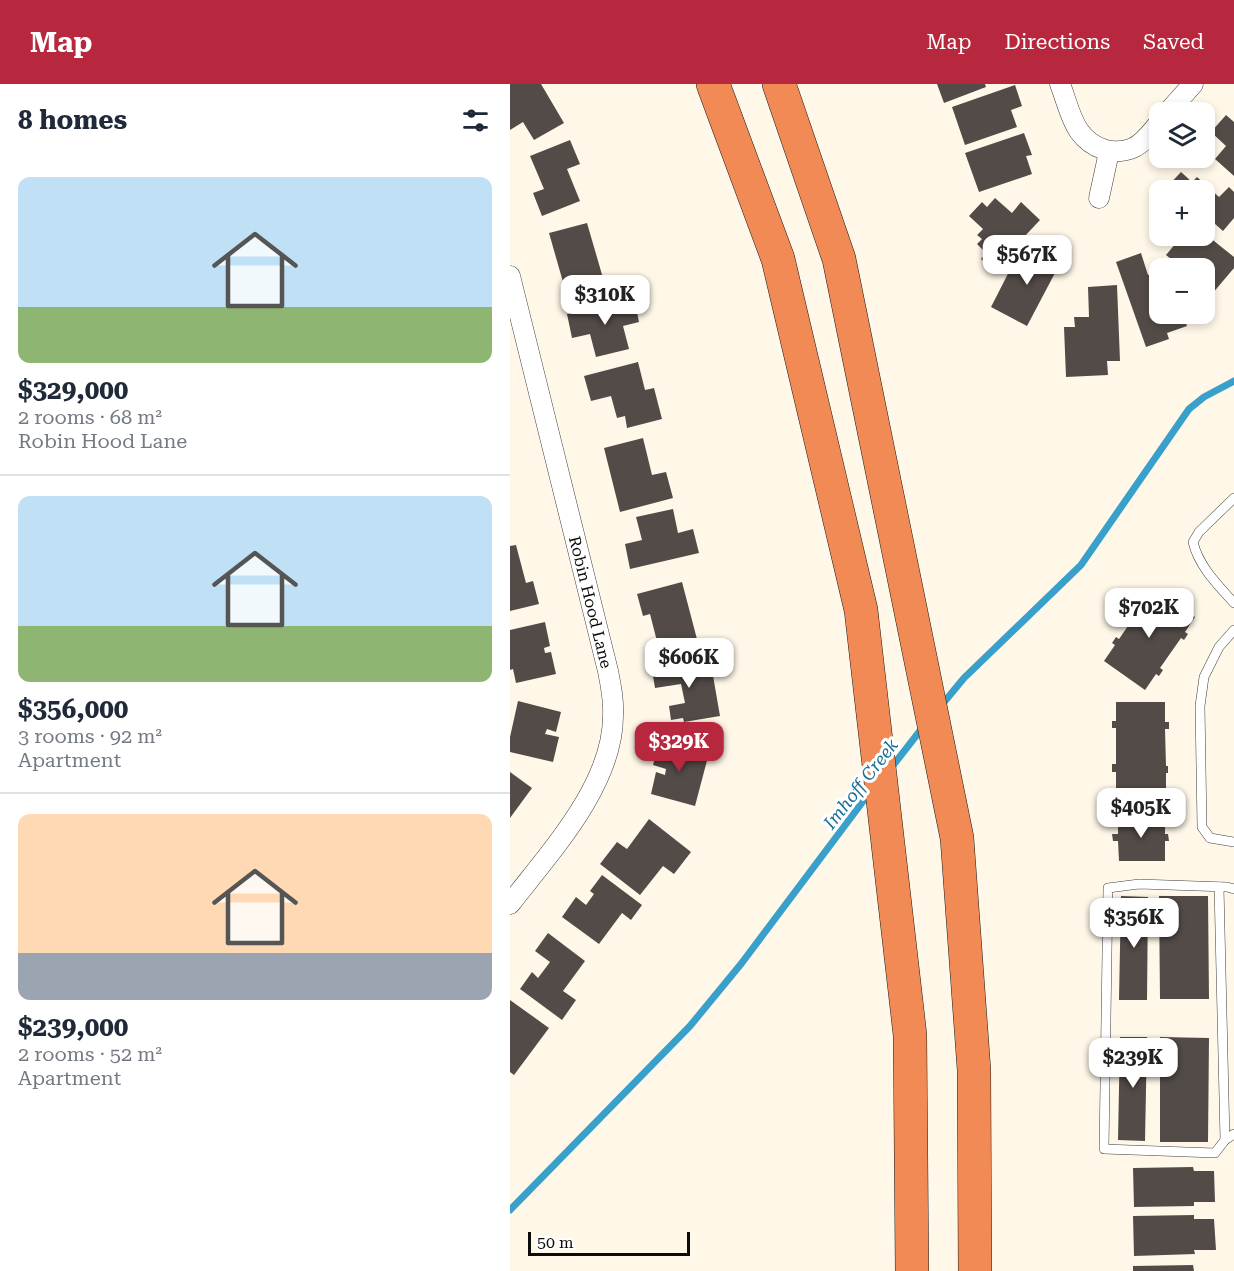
<!DOCTYPE html>
<html lang="en">
<head>
<meta charset="utf-8">
<style>
  :root { --surface:#fff; --page:#f6f6f7; --text:#1f2937; --muted:#747a83; --line:#e0e1e3; --accent:#b7273e }
  body { margin:0; font-family:"Roboto Serif",serif; background:var(--page); color:var(--text); height:100vh; display:flex; flex-direction:column; font-size:22px; white-space:nowrap }
  * { box-sizing:border-box; margin:0 }
  p { font-size:20px; color:var(--muted) }
  .icon { flex:none; width:33px; height:33px; fill:none; stroke:currentColor; stroke-width:2; stroke-linecap:round; stroke-linejoin:round }
  .map { position:relative; flex:1; overflow:hidden }
  .sheet { display:flex; flex-direction:column; background:var(--surface); width:510px }
  .sheet>* { flex:none }
  .buttons { position:absolute; left:639px; top:18px; display:grid; gap:12px }
  .buttons a { display:grid; place-items:center; width:66px; height:66px; border-radius:12px; background:var(--surface); box-shadow:0 3px 9px #0003; font-size:30px }
  .scale { position:absolute; left:18px; bottom:15px; width:162px; box-sizing:border-box; padding-left:6px; border:3px solid #0b0b0b; border-top:0; font-size:16px; line-height:21px; white-space:nowrap; color:#0b0b0b; -webkit-text-stroke:4px #fff; paint-order:stroke }
  .price { position:absolute; translate:-50% -51px; padding:0 14px; border-radius:12px; background:#fff; color:#222; font-size:20px; line-height:39px; filter:drop-shadow(0 2px 3px #0008) }
  .price::after { content:''; position:absolute; left:50%; top:36px; width:18px; height:14px; margin-left:-9px; background:inherit; clip-path:polygon(0 0,100% 0,50% 100%) }
  .price.selected { background:var(--accent); color:#fff }
  ul { padding:0; list-style:none }
  li { display:grid; align-content:center; gap:12px; height:318px; padding:0 18px }
  li+li { border-top:2px solid var(--line) }
  li span { display:grid; place-items:center; height:186px; border-radius:12px; color:#555 }
  li>.icon { margin-inline-start:auto }
  span .icon { width:108px; height:108px; fill:#fffc; stroke-width:1 }
  li b { font-size:26px }
  h2 { display:flex; justify-content:space-between; align-items:center; height:72px; padding:0 18px; font-size:26px }
  header { display:flex; align-items:center; gap:36px; box-sizing:border-box; height:84px; padding:0 30px; background:var(--accent); color:#fff }
  header strong { font-size:28px }
  nav { display:flex; gap:33px; margin-inline-start:auto; font-size:21px }
  main { display:flex; flex:1; min-height:0 }
  .map>svg:first-child { display:block }
  .lines { fill:none; stroke-linecap:round; stroke-linejoin:round }
  .stream { stroke:#38a0ca; stroke-width:7 }
  .building { fill:#534b48 }
  .lane-casing { stroke:#3e3e3e; stroke-width:10 }
  .street-casing { stroke:#3e3e3e; stroke-width:21 }
  .highway-casing { stroke:#1c1c1c; stroke-width:34 }
  .lane { stroke:#fff; stroke-width:9 }
  .street { stroke:#fff; stroke-width:20 }
  .highway { stroke:#f18a54; stroke-width:33 }
  .labels { text-anchor:middle; stroke-width:6; stroke-linejoin:round; paint-order:stroke }
  .street-label { font-size:16px; fill:#0b0b0b; stroke:#fff }
  .water-label { font-size:18px; font-style:italic; fill:#186f99; stroke:#fff }
</style>
</head>
<body>
<header>
<strong>Map</strong>
<nav><a>Map</a><a>Directions</a><a>Saved</a></nav>
</header>
<main>
<section class="sheet">
<h2>8 homes<svg class="icon" aria-label="filters" viewBox="0 0 24 24"><path d="M4 7h16M4 17h16"/><circle cx="9" cy="7" r="2"/><circle cx="15" cy="17" r="2"/></svg></h2>
<ul>
<li><span style="background:linear-gradient(#bfe0f5 70%,#8fb573 0)"><svg class="icon" aria-label="home" viewBox="0 0 24 24"><path d="M3 11l9-7 9 7M6 9v11h12V9"/></svg></span><div><b>$329,000</b><p>2 rooms · 68 m²</p><p>Robin Hood Lane</p></div></li>
<li><span style="background:linear-gradient(#bfe0f5 70%,#8fb573 0)"><svg class="icon" aria-label="home" viewBox="0 0 24 24"><path d="M3 11l9-7 9 7M6 9v11h12V9"/></svg></span><div><b>$356,000</b><p>3 rooms · 92 m²</p><p>Apartment</p></div></li>
<li><span style="background:linear-gradient(#ffd9b3 75%,#9aa5b1 0)"><svg class="icon" aria-label="home" viewBox="0 0 24 24"><path d="M3 11l9-7 9 7M6 9v11h12V9"/></svg></span><div><b>$239,000</b><p>2 rooms · 52 m²</p><p>Apartment</p></div></li>
</ul>
</section>
<div class="map">
<svg width="724" height="1187" viewBox="0 0 724 1187">
  <rect width="100%" height="100%" fill="#fff8e9"/>
  <g class="lines">
    <g class="stream">
      <path d="M430 623 454 594 571 481 679 325 694 313 724 297"/>
      <path d="M381 684 413 643"/>
      <path d="M0 1126 180 942 231 880 360 708"/>
    </g>
  </g>
  <g class="building">
    <path d="M0 0H31L54 39 24 56 13 38 0 46Z"/>
    <path d="M427 0H475L476 3 434 19Z"/>
    <path d="M505 1 512 22 501 26 507 43 455 61 442 23Z"/>
    <path d="M716 31 724 38V92L705 75 716 62 701 48Z"/>
    <path d="M514 49 522 71 516 72 522 90 469 108 455 69Z"/>
    <path d="M60 56 70 80 57 85 70 117 32 132 23 109 34 105 20 72Z"/>
    <path d="M671 88 682 98 687 93 709 113 719 103 724 108V134L713 147 696 132 694 134V106H659L656 104Z"/>
    <path d="M485 114 502 129 511 118 530 136 483 186 471 175 476 169 467 160 472 155 467 151 473 145 459 132 472 118 477 123Z"/>
    <path d="M77 139 93 194 55 205 39 149Z"/>
    <path d="M694 149 724 173V184L702 210 694 204V184H672L656 171 666 159 657 152H694Z"/>
    <path d="M536 160 555 170 517 242 481 223 504 178 513 183 517 177 525 181Z"/>
    <path d="M631 169 638 191 650 187V230H673L677 242 657 249 659 255 636 263 606 178Z"/>
    <path d="M607 201 610 277H597L598 291 556 293 554 243H565L564 233H579L578 203Z"/>
    <path d="M124 214 129 238 113 242 119 265 86 273 80 250 62 254 57 230Z"/>
    <path d="M128 278 135 306 144 304 152 335 117 344 115 332 107 334 101 312 81 317 74 292Z"/>
    <path d="M133 354 142 391 156 388 163 414 110 428 94 364Z"/>
    <path d="M163 425 168 449 183 445 189 469 120 485 115 460 132 456 126 433Z"/>
    <path d="M6 461 16 499 23 497 29 520 0 527V462Z"/>
    <path d="M172 498 188 559 150 569 140 530 133 532 127 510Z"/>
    <path d="M644 505 685 533 675 548 678 550 674 556 671 554 650 584 653 586 649 592 646 590 635 606 594 577 605 561 602 559 606 553 609 555 629 526 626 524 630 518 633 520Z"/>
    <path d="M35 538 40 562 34 564 35 569 41 568 46 590 6 599 3 585 0 586V546Z"/>
    <path d="M174 575 175 585 201 580 210 632 174 638 173 634 161 636 159 622 175 619 171 600 145 604 141 580Z"/>
    <path d="M8 617 51 628 46 648 37 645 35 650 49 653 43 678 0 668V653Z"/>
    <path d="M606 618H655V638H659V645H655L656 682H658V689H656V708H606V688H602V680H606V644H602V637H606Z"/>
    <path d="M150 656 199 669 185 722 141 710 146 688 155 691 156 685 143 681Z"/>
    <path d="M0 688 22 704 0 734Z"/>
    <path d="M608 733H655V750H658L659 757H655V777H609L608 757H603L602 750H608Z"/>
    <path d="M139 735 181 768 164 790 153 782 130 811 90 780 107 758 117 765Z"/>
    <path d="M92 791 132 821 121 836 112 829 89 860 52 833 66 813 76 821 84 810 80 807Z"/>
    <path d="M611 812 638 813 637 916H609Z"/>
    <path d="M649 812H698L699 915H650Z"/>
    <path d="M38 849 75 877 53 907 66 916 52 936 10 905 22 888 28 894 40 878 25 867Z"/>
    <path d="M0 916 39 944 4 991 0 988Z"/>
    <path d="M610 953H637L635 1057 608 1056Z"/>
    <path d="M650 953 699 954 698 1058H650Z"/>
    <path d="M683 1083 684 1087H704L705 1118H684V1122L624 1123 623 1084Z"/>
    <path d="M684 1131V1135H704L706 1166H684L685 1170 624 1172 623 1132Z"/>
    <path d="M683 1181 684 1187H623V1182Z"/>
  </g>
  <g class="lines">
    <defs>
      <g id="lane">
        <path d="M724 414 689 448 683 458C689 483 708 501 724 519"/>
        <path d="M724 546 709 563 694 593 690 622 692 743 700 754 724 758"/>
        <path d="M709 803 715 1056"/>
        <path d="M724 805 717 803 629 800 598 804 594 1065 705 1069 715 1056 724 1050"/>
      </g>
      <g id="street">
        <path d="M550 0C556 15 560 34 569 47 582 65 603 72 623 64 634 59 642 47 650 38"/>
        <path d="M658 28 683 0"/>
        <path d="M589 114 599 68"/>
        <path id="s1" d="M0 192 98 587C101 602 104 617 103 632 103 701 40 768 0 820"/>
      </g>
      <g id="highway">
        <path d="M203 0 268 175 351 526 400 951 402 1187"/>
        <path d="M269 0 329 175 447 754 464 986 465 1187"/>
      </g>
    </defs>
    <use href="#lane" class="lane-casing"/>
    <use href="#street" class="street-casing"/>
    <use href="#highway" class="highway-casing"/>
    <use href="#lane" class="lane"/>
    <use href="#street" class="street"/>
    <use href="#highway" class="highway"/>
  </g>
  <g class="labels">
    <g class="street-label">
      <text dy="6" stroke="none"><textPath href="#s1" startOffset="336">Robin Hood Lane</textPath></text>
    </g>
    <g class="water-label">
      <text transform="translate(351 700) rotate(-52)" y="6">Imhoff Creek</text>
    </g>
  </g>
</svg>
<div class="buttons">
<a><svg class="icon" aria-label="layers" viewBox="0 0 24 24"><path d="M12 4l9 5-9 5-9-5zM3 14l9 5 9-5"/></svg></a>
<a>+</a>
<a>−</a>
</div>
<div class="scale">50 m</div>
<b class="price" style="left:517px;top:202px">$567K</b>
<b class="price" style="left:95px;top:242px">$310K</b>
<b class="price" style="left:639px;top:555px">$702K</b>
<b class="price" style="left:179px;top:605px">$606K</b>
<b class="price selected" style="left:169px;top:689px">$329K</b>
<b class="price" style="left:631px;top:755px">$405K</b>
<b class="price" style="left:624px;top:865px">$356K</b>
<b class="price" style="left:623px;top:1005px">$239K</b>
</div>
</main>
</body>
</html>
